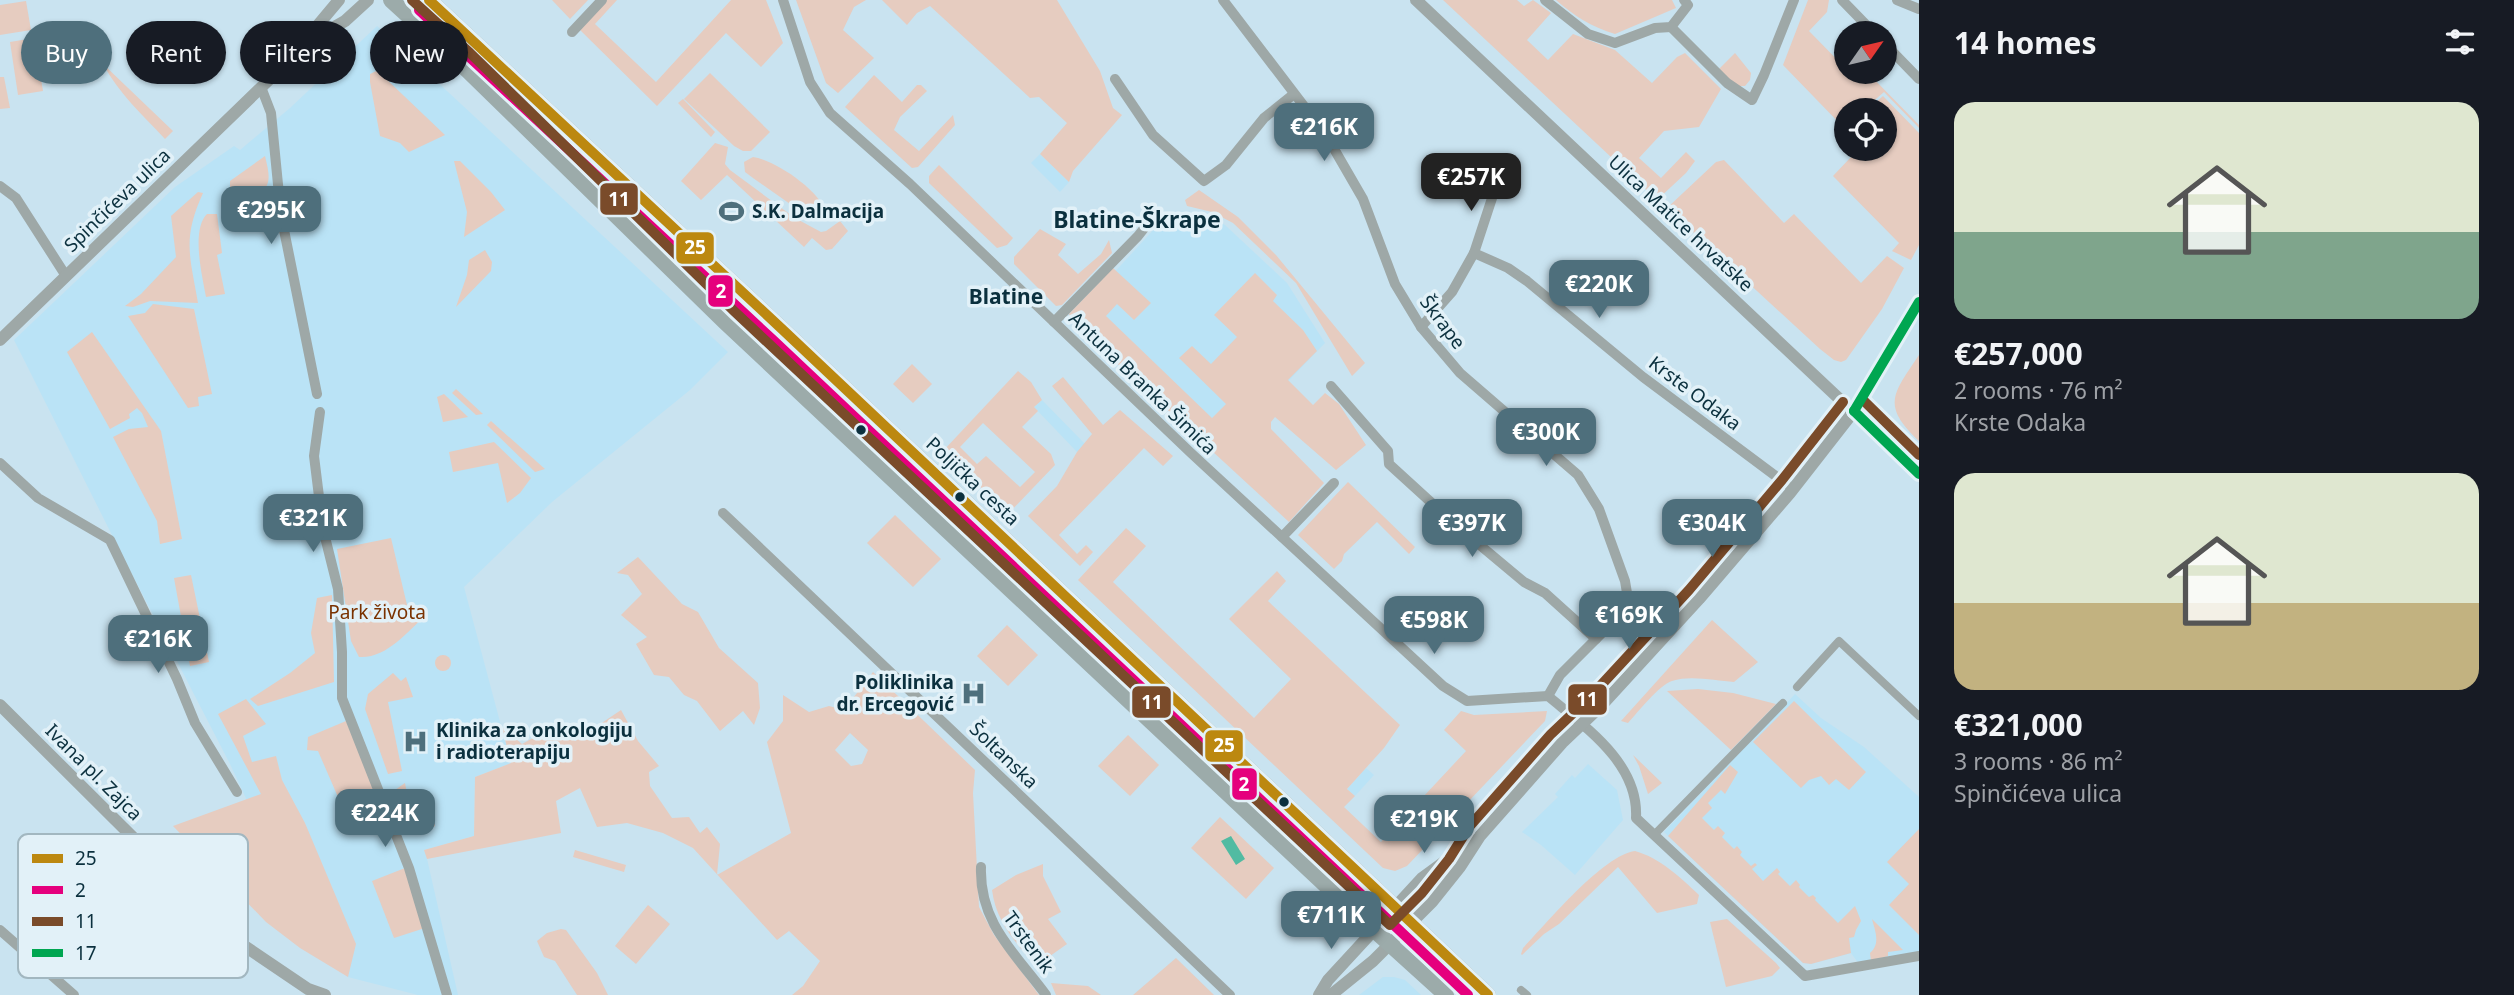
<!DOCTYPE html>
<html lang="en">
<head>
<meta charset="utf-8">
<style>
  :root { --surface:#171b24; --page:#20242c; --text:#f1f3f6; --muted:#9ea1a6; --accent:#4e6f7c }
  body { margin:0; font-family:"Noto Sans",sans-serif; background:var(--page); color:var(--text); height:100vh; display:flex; flex-direction:column; font-size:26px; white-space:nowrap }
  * { box-sizing:border-box; margin:0 }
  p { font-size:23px; color:var(--muted) }
  .icon { flex:none; width:38px; height:38px; fill:none; stroke:currentColor; stroke-width:2; stroke-linecap:round; stroke-linejoin:round }
  .map { position:relative; flex:1; overflow:hidden }
  .drawer { display:flex; flex-direction:column; background:var(--surface); width:595px }
  .drawer>* { flex:none }
  .top-card { position:absolute; left:21px; top:21px; width:665px; height:63px; display:flex; gap:14px }
  .needle { width:46px; rotate:56deg }
  .fabs { position:absolute; left:1834px; top:21px; display:grid; gap:14px }
  .fabs a { display:grid; place-items:center; width:63px; height:63px; border-radius:50%; background:var(--surface); box-shadow:0 2px 5px #0004; font-size:35px }
  .price { position:absolute; translate:-50% -60px; padding:0 16px; border-radius:14px; background:var(--accent); color:#fff; font-size:23px; line-height:46px; filter:drop-shadow(0 2px 4px #0008) }
  .price::after { content:''; position:absolute; left:50%; top:42px; width:21px; height:16px; margin-left:-10px; background:inherit; clip-path:polygon(0 0,100% 0,50% 100%) }
  .price.current { background:#222; color:#fff }
  ul { padding:0; list-style:none }
  li { display:grid; align-content:center; gap:14px; height:371px; padding:0 35px }
  li span { display:grid; place-items:center; height:217px; border-radius:21px; color:#555 }
  li>.icon { margin-inline-start:auto }
  span .icon { width:126px; height:126px; fill:#fffc; stroke-width:1 }
  li b { font-size:30px }
  h2 { display:flex; justify-content:space-between; align-items:center; height:84px; padding:0 35px; font-size:30px }
  .pill { padding:0 24px; border-radius:32px; background:var(--surface); box-shadow:0 2px 5px #0004; font-size:24px; line-height:63px }
  .pill.current { background:var(--accent); color:#fff }
  main { display:flex; flex:1; min-height:0 }
  .map>svg:first-child { display:block }
  .built { fill:#bae3f6 }
  .green { fill:#e6ccc0; fill-rule:evenodd }
  .water { fill:#51bba2 }
  .lines { fill:none; stroke-linecap:round; stroke-linejoin:round }
  .pedestrian { stroke:#9ea8a7; stroke-width:8 }
  .minor { stroke:#9ea8a7; stroke-width:10 }
  .tertiary { stroke:#9ea8a7; stroke-width:12 }
  .primary { stroke:#9cabaa; stroke-width:16 }
  .bus-1-casing { stroke:#e2f1f8; stroke-width:16 }
  .bus-2-casing { stroke:#e2f1f8; stroke-width:16 }
  .bus-3-casing { stroke:#e2f1f8; stroke-width:16 }
  .bus-4-casing { stroke:#e2f1f8; stroke-width:16 }
  .bus-1 { stroke:#bc8810; stroke-width:10 }
  .bus-2 { stroke:#e5007d; stroke-width:10 }
  .bus-3 { stroke:#7a4b2a; stroke-width:10 }
  .bus-4 { stroke:#00a651; stroke-width:10 }
  .bus-dot { fill:#0b303e; stroke:#e2f1f8; stroke-width:2.5 }
  .labels { text-anchor:middle; stroke-width:7; stroke-linejoin:round; paint-order:stroke }
  .street-label { font-size:19px; fill:#0b303e; stroke:#e2f1f8 }
  .poi-label { font-size:19px; font-weight:bold; fill:#0b303e; stroke:#e2f1f8; text-anchor:start }
  .park-label { font-size:19px; fill:#7a3200; stroke:#e2f1f8 }
  .neighbourhood-label { font-size:21px; font-weight:bold; fill:#0b303e; stroke:#e2f1f8 }
  .quarter-label { font-size:23px; font-weight:bold; fill:#0b303e; stroke:#e2f1f8 }
  .key { fill:#e2f1f8; stroke:#a2b7c0; stroke-width:2 }
  .key-label { font-size:19px; fill:#0b303e }
  .line-badge { stroke:#e2f1f8; stroke-width:2.5 }
  .badge-label { font-size:19px; text-anchor:middle; font-weight:bold; fill:#fff }
</style>
</head>
<body>
<main>
<div class="map">
<svg width="1919" height="995" viewBox="0 0 1919 995">
  <rect width="100%" height="100%" fill="#c9e3f0"/>
  <g class="built">
    <path d="M377 26 728 352 690 390 552 502 464 587 511 763 475 777 474 836 425 850 458 995H418L348 977 285 882 230 764 119 549 14 340 175 187 234 146 240 150 290 108Z"/>
    <path d="M1040 154 1069 182 1060 192 1031 163Z"/>
    <path d="M1184 216 1211 218 1225 225 1287 283 1325 343 1221 451 1076 314 1156 227Z"/>
    <path d="M1042 400 1085 444 1077 452 1034 407Z"/>
    <path d="M1795 694 1821 718 1864 747 1919 797V953L1859 964 1851 953 1811 964 1803 963 1664 832Z"/>
    <path d="M1588 764 1617 790 1623 820 1575 875 1541 845 1522 832 1558 797 1555 794 1572 775 1575 778Z"/>
    <path d="M1366 768 1374 775 1355 796 1347 789Z"/>
    <path d="M1383 977H1394L1405 980 1421 995H1359Z"/>
  </g>
  <g class="green">
    <path d="M552 0H588L570 19Z"/>
    <path d="M606 0H617L595 24 656 82 731 0H766L783 43 761 67 726 33 657 106 579 29Z"/>
    <path d="M796 0H866L854 7 843 30 874 58 838 93 826 83Z"/>
    <path d="M882 0H1057L1100 71 1113 108 1122 115 1073 171 1069 182 1040 154 1067 123 1039 97 1030 98 930 6 917 13 907 25Z"/>
    <path d="M1443 0H1517L1524 6 1533 0 1551 13 1527 40 1548 60 1573 34 1615 50 1652 83 1677 57 1685 53 1721 89 1699 127 1664 131 1639 158 1661 178 1686 152 1695 161 1686 173 1657 200Z"/>
    <path d="M1556 0H1672L1676 8 1615 34C1592 27 1574 16 1556 0Z"/>
    <path d="M1808 0H1829L1827 12 1809 31 1857 80 1867 72 1919 125V128L1884 92 1863 110H1846V130L1783 65Z"/>
    <path d="M26 1 31 30 0 35V5Z"/>
    <path d="M34 38 43 91 18 95 10 42Z"/>
    <path d="M1735 53 1751 73 1750 80 1745 86H1736L1719 69Z"/>
    <path d="M477 60 535 109 737 298 732 303 475 62Z"/>
    <path d="M103 64 173 131 165 139C142 114 119 94 103 64Z"/>
    <path d="M376 71 382 75 445 135 409 152 400 143 380 136 370 82V74Z"/>
    <path d="M710 73 770 132 751 151H743L734 146 684 99Z"/>
    <path d="M874 75 902 102 917 85H921L927 91 900 117 894 130 919 151 953 115 955 125 918 167 912 168 845 107Z"/>
    <path d="M0 77H4L10 108 0 109Z"/>
    <path d="M1883 96 1919 133V245L1911 260 1892 251 1899 243 1833 176 1851 157 1849 149H1885V110H1867Z"/>
    <path d="M683 99 715 132 711 137 678 103Z"/>
    <path d="M715 143 728 147 725 164 730 170 795 218 821 232 826 231 840 221 848 231 832 249 826 250 812 238 804 247 727 175 701 200 681 181Z"/>
    <path d="M265 156C270 177 273 188 252 198 243 203 239 204 230 203V181Z"/>
    <path d="M753 157C775 160 819 190 826 212L819 219 810 218 753 178 745 172 744 162Z"/>
    <path d="M1724 160 1784 223 1794 214 1861 283 1887 256 1904 268 1882 309 1846 360 1841 362 1834 360 1820 349 1667 208 1716 162Z"/>
    <path d="M454 161H460L491 192 505 210 464 237 467 212Z"/>
    <path d="M939 165 1013 238 1007 245 997 248 929 183V176Z"/>
    <path d="M1199 190 1238 217 1276 255 1365 363 1352 376 1296 283 1233 223 1212 212 1187 206 1185 200Z"/>
    <path d="M198 192 203 193C182 239 190 256 198 303L150 301 133 307 125 306 141 294 176 257 171 216Z"/>
    <path d="M207 214H217L222 253 217 255 225 294 206 297C202 275 191 230 207 214Z"/>
    <path d="M1040 229 1066 244 1058 255 1078 274 1101 254 1109 240 1112 253 1062 305 1056 306 1014 264V257Z"/>
    <path d="M485 250 492 262 491 271 456 307 467 275 469 260Z"/>
    <path d="M1113 268 1151 303 1134 320 1117 304 1106 316 1212 418 1226 404 1179 358 1192 346 1211 364 1237 337 1214 315 1255 273 1277 295 1273 301 1303 330 1317 351 1288 380 1313 405 1325 393 1339 404 1366 445 1336 470 1275 417 1271 422V429L1324 483 1289 522 1072 322 1069 314Z"/>
    <path d="M153 304 194 309 212 394 198 397 199 406 188 408 128 316 145 313Z"/>
    <path d="M92 332 161 431 182 539 160 544 157 521 113 437 129 429 148 427 142 413 137 408 129 414 130 418 110 429 67 352Z"/>
    <path d="M1919 355V441C1881 405 1893 394 1919 355Z"/>
    <path d="M797 356 1360 883 1357 887 1297 833 1253 798 792 360Z"/>
    <path d="M912 364 932 384 913 403 893 384Z"/>
    <path d="M1018 371 1031 382 1042 400 1034 407 1038 411 1022 427 1051 454 1055 465 1008 514 943 451ZM983 423 1035 472 1020 487 986 456 977 464 960 447Z"/>
    <path d="M1063 377 1103 425 1120 410 1173 456 1163 466 1144 448 1059 535 1077 554 1086 545 1093 552 1080 566 1028 516 1057 486 1077 452 1092 434 1052 386Z"/>
    <path d="M456 389 483 414 476 415 452 393Z"/>
    <path d="M444 394 468 417 443 422 437 397Z"/>
    <path d="M491 421 545 469 535 472 487 425Z"/>
    <path d="M494 442 531 478 520 493 507 503 498 463 453 472 449 452Z"/>
    <path d="M1348 482 1415 547 1409 554 1377 522 1344 554 1342 561 1334 569 1298 535Z"/>
    <path d="M895 515 941 559 913 587 867 543Z"/>
    <path d="M1126 528 1146 546 1113 582 1254 718 1291 679 1229 619 1277 571 1286 581 1268 601 1400 725 1384 748 1347 789 1355 796 1344 807 1381 842 1466 751 1444 730 1461 711 1474 715 1547 711 1545 721 1407 866 1395 871 1383 868 1078 580Z"/>
    <path d="M391 538 408 609 425 606 426 615C407 632 386 659 359 657L351 641 337 549Z"/>
    <path d="M638 557 682 604 698 612 719 648 758 683 760 708 754 725 743 711 720 731 697 701 684 695 669 677 654 675 636 644 647 637 621 615 642 594 628 575 617 573Z"/>
    <path d="M191 575 209 662 190 666 174 578Z"/>
    <path d="M332 595 334 682 258 706 250 699 290 673 315 653 311 633 317 598Z"/>
    <path d="M1712 620 1758 662 1734 682C1716 681 1691 675 1672 681 1659 685 1638 712 1628 723L1621 721Z"/>
    <path d="M1007 625 1038 655 1008 686 977 656Z"/>
    <circle cx="443" cy="663" r="8"/>
    <path d="M873 672 975 770 973 793 979 907 994 935 1039 995H792L803 986 820 961 789 931 777 940 693 848 663 833 627 823 597 827 580 788 556 801 561 833 427 859 424 850 474 836 475 777 511 763 502 727 522 744 562 722 575 741 621 710 638 741 659 766 649 772 650 786 672 818 689 817 700 833 707 827 720 844 717 875 791 833 767 742 783 721V695L809 712 829 706 844 710ZM850 733 868 750 862 764 851 766 835 750Z"/>
    <path d="M393 673 401 681 406 677 413 697 388 702 402 771 388 774 365 709 368 694Z"/>
    <path d="M1698 689 1733 693 1776 704 1731 750 1667 691Z"/>
    <path d="M246 699 266 724 243 736 252 762 276 756 282 780 305 823 356 944 348 977 300 948 266 922 173 826 261 794 218 714Z"/>
    <path d="M1794 701 1866 772 1849 790 1836 779 1829 785 1821 776 1809 780 1801 788 1753 742Z"/>
    <path d="M346 721 384 812 351 827 318 751 307 750 308 737Z"/>
    <path d="M1128 735 1159 765 1130 796 1098 766Z"/>
    <path d="M1633 755 1662 783 1648 794 1639 766Z"/>
    <path d="M1730 765 1738 772 1725 794 1721 790 1708 803 1712 808 1702 818 1714 830 1718 826 1725 833 1722 837 1734 849 1737 846 1742 852 1740 855 1751 866 1755 863 1757 865 1752 869 1763 881 1777 868 1780 872 1778 874 1790 886 1796 880 1800 885 1799 887 1809 897 1813 895 1816 898 1815 900 1838 923 1855 906 1861 921 1856 930 1854 937 1849 938 1851 953 1811 964 1803 963 1668 836Z"/>
    <path d="M405 783 411 816 433 813 435 826 430 829C410 823 397 813 395 790Z"/>
    <path d="M1220 817 1274 868 1246 899 1191 848Z"/>
    <path d="M1919 829V935L1889 905 1909 884 1887 862Z"/>
    <path d="M575 850 626 865 624 872 573 857Z"/>
    <path d="M1635 851C1660 858 1680 877 1699 895L1697 904 1657 913 1618 867 1559 924 1544 934 1522 955 1521 954 1523 948C1546 924 1603 855 1635 851Z"/>
    <path d="M1043 864V876L1061 912 1048 919 1067 944 1036 966C1016 943 996 922 992 890L1016 875Z"/>
    <path d="M405 868 425 928 394 938 372 881Z"/>
    <path d="M648 905 670 924 636 964 615 946Z"/>
    <path d="M1727 919 1776 963 1780 968 1772 976 1726 987 1710 922Z"/>
    <path d="M1872 919 1903 950 1888 952V956L1871 961 1870 953C1881 944 1875 931 1872 919Z"/>
    <path d="M561 929 566 930 597 973 608 995H577L555 961 544 957 537 941 547 933Z"/>
    <path d="M1176 958 1214 995H1133Z"/>
    <path d="M1051 983 1088 986 1101 995H1056Z"/>
  </g>
  <path class="water" d="M1231 836 1245 859 1236 865 1221 841Z"/>
  <g class="lines">
    <g class="pedestrian">
      <path d="M1797 687 1839 641 1919 716"/>
      <path d="M1654 835 1783 703"/>
      <path d="M1521 990 1527 995"/>
    </g>
    <g class="minor">
      <path d="M783 0 810 82 830 113 910 184 1191 453 1443 686 1467 701 1548 696C1585 727 1639 763 1636 818L1805 976 1919 956"/>
      <path d="M1223 0 1326 135 1363 199 1395 284 1421 327 1460 373 1578 475 1599 509 1625 581 1628 599 1621 614 1560 675 1548 696"/>
      <path d="M1545 0 1588 34 1615 43 1655 28 1671 27 1688 5 1684 0"/>
      <path d="M1842 0 1874 33"/>
      <path d="M1897 0 1919 9"/>
      <path d="M1671 27 1727 83 1752 100 1764 75 1794 0"/>
      <path d="M572 32 602 0"/>
      <path d="M1885 44 1919 79"/>
      <path d="M1115 79 1153 135 1204 181 1226 165 1264 118 1294 94"/>
      <path d="M261 87 271 113 281 215 317 394"/>
      <path d="M0 186 16 198 66 276"/>
      <path d="M1474 253 1497 183"/>
      <path d="M1054 322 1138 236 1153 217"/>
      <path d="M1421 327 1452 292 1474 253 1508 268 1527 281 1643 377 1793 489"/>
      <path d="M1331 386 1388 451 1389 464 1457 526 1524 582 1545 593 1596 639"/>
      <path d="M320 412 314 456 323 529 338 589 342 652V698L409 868 447 995"/>
      <path d="M0 463 38 498 110 540 177 679 195 723 237 792"/>
      <path d="M723 513 1230 995"/>
      <path d="M1282 537 1334 483"/>
      <path d="M981 867C979 923 1015 953 1046 995"/>
      <path d="M0 930 74 995"/>
    </g>
    <g class="tertiary">
      <path d="M1416 0 1919 474"/>
      <path d="M308 42 318 25 339 0"/>
      <path d="M0 340 308 42 345 21 368 0"/>
      <path d="M0 705 237 941 308 989 325 995"/>
      <path d="M1319 995 1328 980 1422 878 1474 840"/>
      <path d="M1331 995 1373 961 1432 902 1460 867 1480 836 1562 743 1601 706 1699 599 1790 493 1854 411 1919 302"/>
    </g>
    <g class="primary">
      <path d="M391 0 460 63 725 322 1352 910 1446 995"/>
      <path d="M429 0 783 330 1488 995"/>
    </g>
    <defs>
      <path id="bus-1" d="M429 0 783 330 1488 995"/>
      <path id="bus-2" d="M419 10 773 340 1468 995"/>
      <g id="bus-3">
        <path d="M412 0 470 53 735 312 1390 925 1422 893 1449 859 1469 827 1551 734 1591 696 1689 590 1782 480 1843 402"/>
        <path d="M1864 401 1919 455"/>
      </g>
      <g id="bus-4">
        <path d="M1854 411 1919 302"/>
        <path d="M1854 411 1919 474"/>
      </g>
    </defs>
    <use href="#bus-1" class="bus-1-casing"/>
    <use href="#bus-2" class="bus-2-casing"/>
    <use href="#bus-3" class="bus-3-casing"/>
    <use href="#bus-4" class="bus-4-casing"/>
    <use href="#bus-1" class="bus-1"/>
    <use href="#bus-2" class="bus-2"/>
    <use href="#bus-3" class="bus-3"/>
    <use href="#bus-4" class="bus-4"/>
  </g>
  <defs>
    <symbol id="stadium-bare" viewBox="-9 -9 18 18"><path d="M0-5a6.5 5 0 1 0 0 10a6.5 5 0 1 0 0-10ZM-3.5-1.8h7v3.6h-7Z" fill="#4e6f7c" stroke="#e2f1f8" stroke-width="2.5" paint-order="stroke"/></symbol>
    <symbol id="hospital-bare" viewBox="-9 -9 18 18"><path d="M-5-5h3v3.5h4V-5h3V5h-3V1.5h-4V5h-3Z" fill="#4e6f7c" stroke="#e2f1f8" stroke-width="2.5" paint-order="stroke"/></symbol>
  </defs>
  <g fill-rule="evenodd">
    <use href="#stadium-bare" x="714" y="194" width="35" height="35"/>
    <use href="#hospital-bare" x="956" y="676" width="35" height="35"/>
    <use href="#hospital-bare" x="398" y="724" width="35" height="35"/>
  </g>
  <g class="bus-dot">
    <circle cx="861" cy="430" r="6"/>
    <circle cx="960" cy="497" r="6"/>
    <circle cx="1284" cy="802" r="6"/>
  </g>
  <g class="labels">
    <g class="street-label">
      <text transform="translate(117 200) rotate(-44)" y="7">Spinčićeva ulica</text>
      <text transform="translate(1681 223) rotate(43)" y="7">Ulica Matice hrvatske</text>
      <text transform="translate(1443 322) rotate(53)" y="7">Škrape</text>
      <text transform="translate(1143 383) rotate(44)" y="7">Antuna Branka Šimića</text>
      <text transform="translate(1695 393) rotate(37)" y="7">Krste Odaka</text>
      <text transform="translate(973 481) rotate(43)" y="7">Poljička cesta</text>
      <text transform="translate(1004 755) rotate(44)" y="7">Šoltanska</text>
      <text transform="translate(94 772) rotate(45)" y="7">Ivana pl. Zajca</text>
      <text transform="translate(1029 942) rotate(54)" y="7">Trstenik</text>
    </g>
    <g class="poi-label">
      <text x="752" y="218">S.K. Dalmacija</text>
      <text x="954" y="689" text-anchor="end">Poliklinika<tspan x="954" dy="22">dr. Ercegović</tspan></text>
      <text x="436" y="737">Klinika za onkologiju<tspan x="436" dy="22">i radioterapiju</tspan></text>
    </g>
    <g class="park-label">
      <text x="377" y="619">Park života</text>
    </g>
    <g class="neighbourhood-label">
      <text x="1006" y="304">Blatine</text>
    </g>
    <g class="quarter-label">
      <text x="1137" y="228">Blatine-Škrape</text>
    </g>
  </g>
  <rect x="18" y="834" width="230" height="144" rx="10" class="key"/>
  <rect x="32" y="854" width="31" height="9" fill="#bc8810"/>
  <rect x="32" y="886" width="31" height="8" fill="#e5007d"/>
  <rect x="32" y="917" width="31" height="9" fill="#7a4b2a"/>
  <rect x="32" y="949" width="31" height="8" fill="#00a651"/>
  <g class="key-label">
    <text x="75" y="865">25</text>
    <text x="75" y="897">2</text>
    <text x="75" y="928">11</text>
    <text x="75" y="960">17</text>
  </g>
  <g class="line-badge">
    <rect x="599" y="182" width="40" height="34" rx="7" fill="#7a4b2a"/>
    <rect x="675" y="231" width="40" height="34" rx="7" fill="#bc8810"/>
    <rect x="707" y="274" width="27" height="34" rx="7" fill="#e5007d"/>
    <rect x="1567" y="683" width="41" height="33" rx="7" fill="#7a4b2a"/>
    <rect x="1131" y="685" width="41" height="34" rx="7" fill="#7a4b2a"/>
    <rect x="1204" y="729" width="40" height="34" rx="7" fill="#bc8810"/>
    <rect x="1231" y="767" width="27" height="34" rx="7" fill="#e5007d"/>
  </g>
  <g class="badge-label">
    <text x="619" y="206">11</text>
    <text x="695" y="254">25</text>
    <text x="721" y="298">2</text>
    <text x="1587" y="706">11</text>
    <text x="1152" y="709">11</text>
    <text x="1224" y="752">25</text>
    <text x="1244" y="791">2</text>
  </g>
</svg>
<div class="fabs">
<a><svg class="needle" viewBox="-14 -14 28 28"><path d="M0-13l5 13h-10z" fill="#e53935"/><path d="M0 13l5-13h-10z" fill="#9ea1a6"/></svg></a>
<a><svg class="icon" aria-label="locate" viewBox="0 0 24 24"><circle cx="12" cy="12" r="6"/><path d="M12 2v4M12 18v4M2 12h4M18 12h4"/></svg></a>
</div>
<b class="price" style="left:1324px;top:163px">€216K</b>
<b class="price current" style="left:1471px;top:213px">€257K</b>
<b class="price" style="left:271px;top:246px">€295K</b>
<b class="price" style="left:1599px;top:320px">€220K</b>
<b class="price" style="left:1546px;top:468px">€300K</b>
<b class="price" style="left:313px;top:554px">€321K</b>
<b class="price" style="left:1472px;top:559px">€397K</b>
<b class="price" style="left:1712px;top:559px">€304K</b>
<b class="price" style="left:1629px;top:651px">€169K</b>
<b class="price" style="left:1434px;top:656px">€598K</b>
<b class="price" style="left:158px;top:675px">€216K</b>
<b class="price" style="left:385px;top:849px">€224K</b>
<b class="price" style="left:1424px;top:855px">€219K</b>
<b class="price" style="left:1331px;top:951px">€711K</b>
<div class="top-card">
<a class="pill current">Buy</a>
<a class="pill">Rent</a>
<a class="pill">Filters</a>
<a class="pill">New</a>
</div>
</div>
<section class="drawer">
<h2>14 homes<svg class="icon" aria-label="filters" viewBox="0 0 24 24"><path d="M4 7h16M4 17h16"/><circle cx="9" cy="7" r="2"/><circle cx="15" cy="17" r="2"/></svg></h2>
<ul>
<li><span style="background:linear-gradient(#dfe7d0 60%,#7fa58c 0)"><svg class="icon" aria-label="home" viewBox="0 0 24 24"><path d="M3 11l9-7 9 7M6 9v11h12V9"/></svg></span><div><b>€257,000</b><p>2 rooms · 76 m²</p><p>Krste Odaka</p></div></li>
<li><span style="background:linear-gradient(#dfe7d0 60%,#c2b280 0)"><svg class="icon" aria-label="home" viewBox="0 0 24 24"><path d="M3 11l9-7 9 7M6 9v11h12V9"/></svg></span><div><b>€321,000</b><p>3 rooms · 86 m²</p><p>Spinčićeva ulica</p></div></li>
</ul>
</section>
</main>
</body>
</html>
